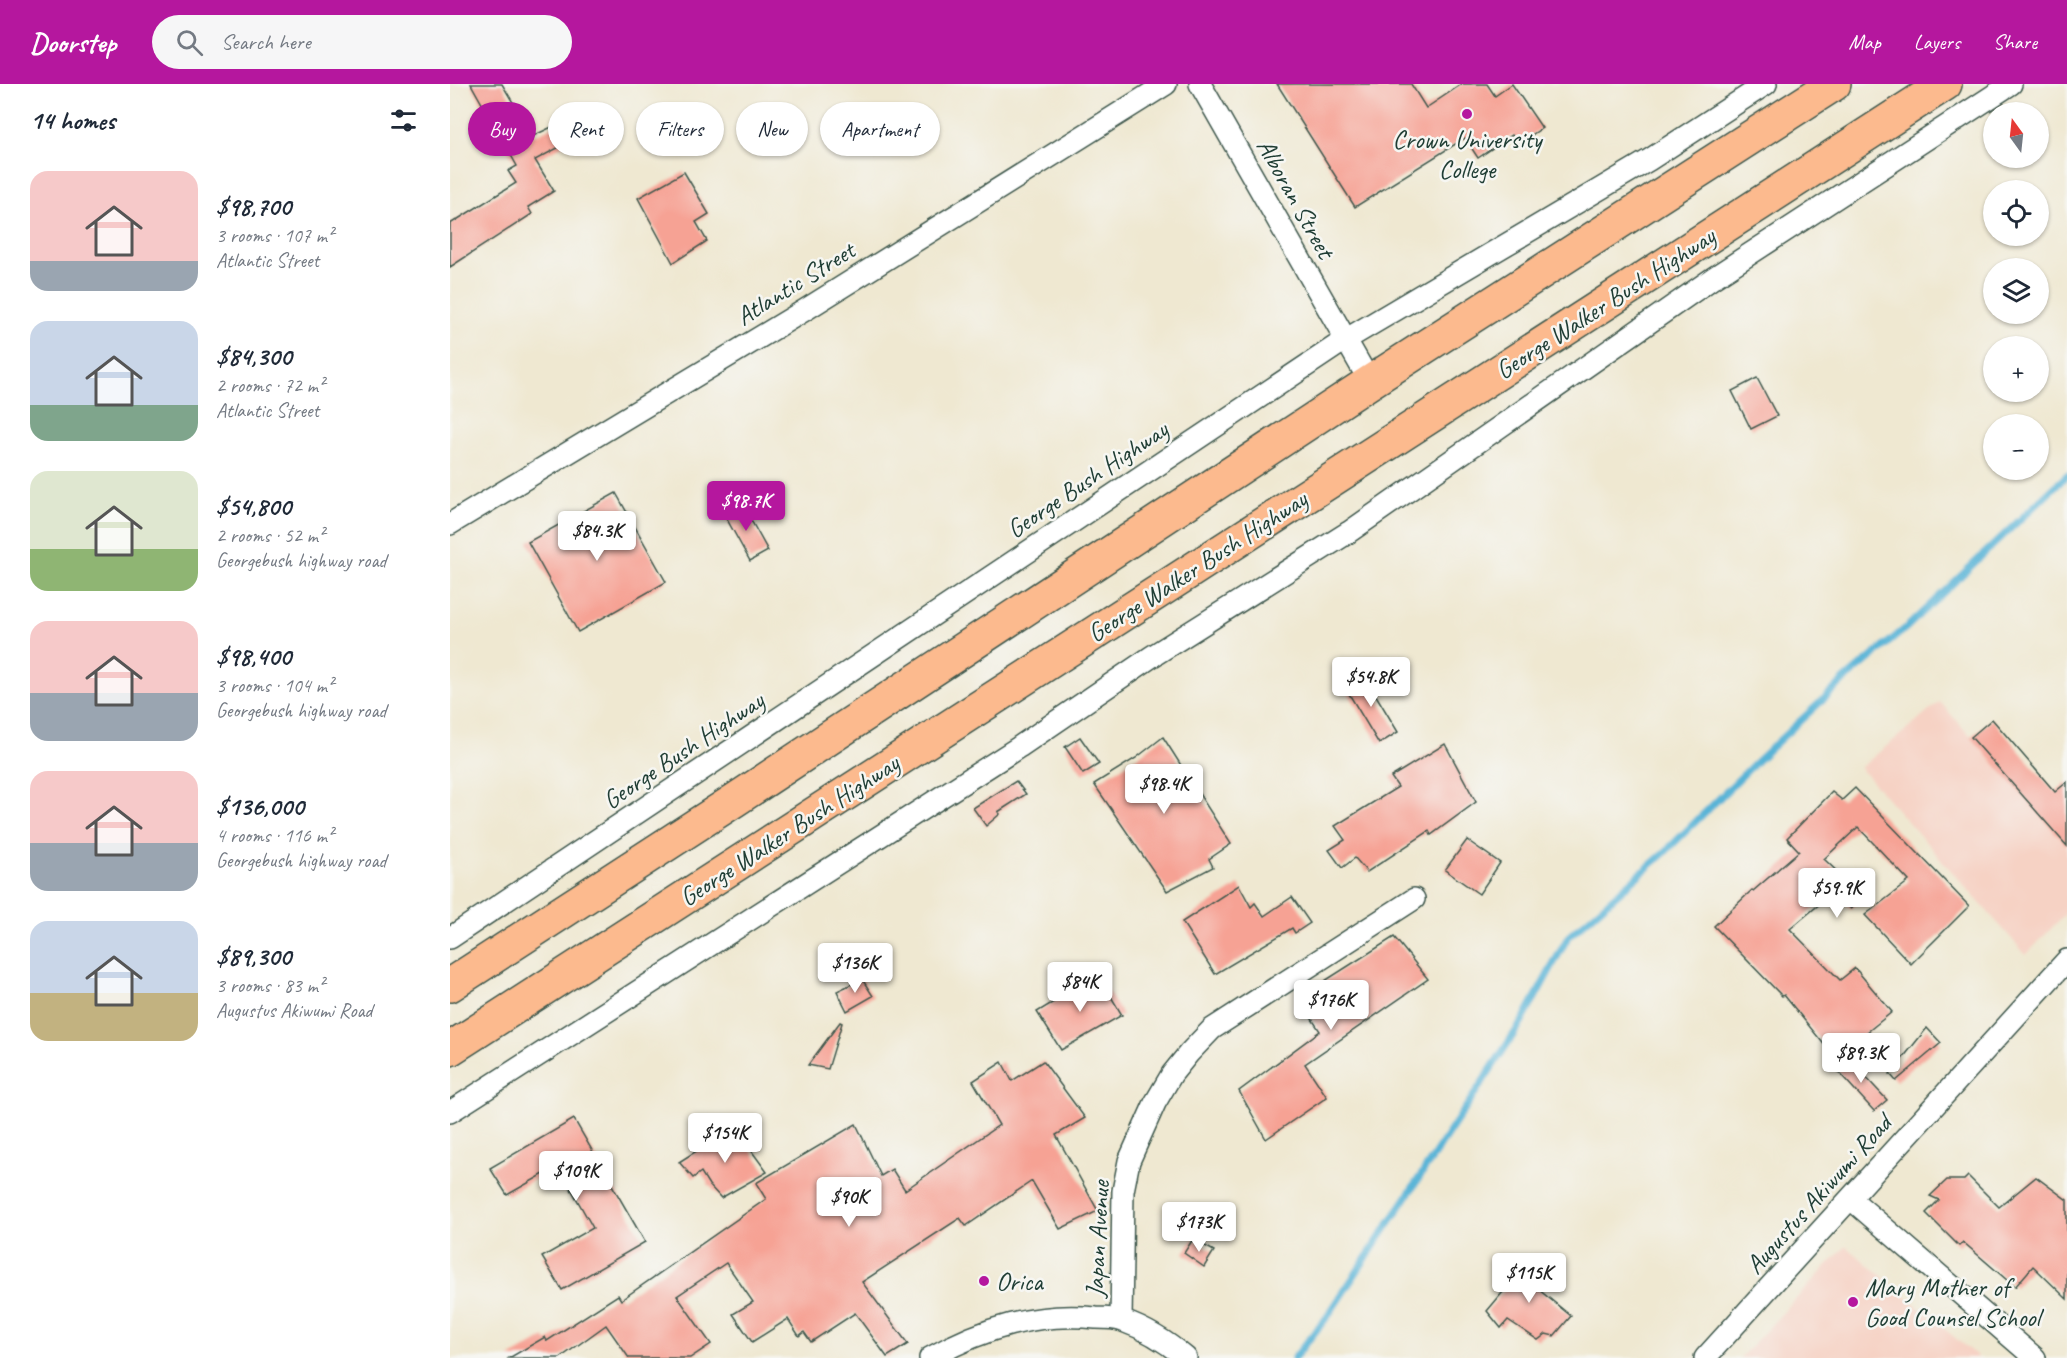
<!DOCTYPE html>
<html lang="en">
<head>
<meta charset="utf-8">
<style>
  :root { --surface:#fff; --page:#f6f6f7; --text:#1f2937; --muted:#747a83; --accent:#b5179e }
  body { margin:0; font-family:Caveat,sans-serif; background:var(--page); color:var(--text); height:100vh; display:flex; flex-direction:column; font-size:22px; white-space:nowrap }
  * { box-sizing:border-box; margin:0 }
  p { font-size:20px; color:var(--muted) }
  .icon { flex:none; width:33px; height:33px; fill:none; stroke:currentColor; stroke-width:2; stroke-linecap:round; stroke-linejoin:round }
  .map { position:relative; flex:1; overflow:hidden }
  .sheet { display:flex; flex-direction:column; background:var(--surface); width:450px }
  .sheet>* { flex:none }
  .guide { position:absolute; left:18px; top:18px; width:570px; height:54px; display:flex; gap:12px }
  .needle { width:39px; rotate:345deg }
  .controls { position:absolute; left:1533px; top:18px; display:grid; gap:12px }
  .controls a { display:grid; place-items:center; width:66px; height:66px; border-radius:50%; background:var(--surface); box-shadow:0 2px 4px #0004; font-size:30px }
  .price { position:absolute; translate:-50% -51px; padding:0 14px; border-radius:6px; background:#fff; color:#222; font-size:20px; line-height:39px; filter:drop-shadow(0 2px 3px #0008) }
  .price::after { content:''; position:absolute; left:50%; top:36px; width:18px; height:14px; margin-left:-9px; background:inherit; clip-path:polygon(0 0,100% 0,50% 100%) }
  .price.active { background:var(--accent); color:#fff }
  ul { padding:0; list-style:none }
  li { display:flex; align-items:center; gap:18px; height:150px; padding:0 30px }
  li span { display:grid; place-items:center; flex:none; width:168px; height:120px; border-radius:18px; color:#555 }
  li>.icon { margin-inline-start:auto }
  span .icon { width:72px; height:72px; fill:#fffc; stroke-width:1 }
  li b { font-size:26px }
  h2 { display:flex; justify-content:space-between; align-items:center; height:72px; padding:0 30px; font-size:26px }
  .chip { padding:0 21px; border-radius:27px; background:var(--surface); box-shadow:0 2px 4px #0004; font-size:21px; line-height:54px }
  .chip.active { background:var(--accent); color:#fff }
  header { display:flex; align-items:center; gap:36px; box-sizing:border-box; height:84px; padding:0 30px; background:var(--accent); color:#fff }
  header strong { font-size:28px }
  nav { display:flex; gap:33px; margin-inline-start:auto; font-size:21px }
  .search { width:420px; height:54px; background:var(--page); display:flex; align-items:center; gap:15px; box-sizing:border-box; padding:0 21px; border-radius:33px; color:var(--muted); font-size:22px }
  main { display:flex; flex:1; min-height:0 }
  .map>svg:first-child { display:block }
  .built { fill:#f6d2c4 }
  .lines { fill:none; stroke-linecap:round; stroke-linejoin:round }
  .stream { stroke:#59b4d7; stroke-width:7 }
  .building { fill:#f6a294 }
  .minor-casing { stroke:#3e574c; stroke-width:24 }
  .trunk-casing { stroke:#3e574c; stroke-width:36 }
  .minor { stroke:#fff; stroke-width:21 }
  .trunk { stroke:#fcba8e; stroke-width:33 }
  .poi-dot { fill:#b5179e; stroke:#f6f6f2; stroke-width:2 }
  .labels { text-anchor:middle; stroke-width:5; stroke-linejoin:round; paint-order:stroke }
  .poi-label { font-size:26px; fill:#1f3d34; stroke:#f6f6f2; text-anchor:start }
  .street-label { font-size:26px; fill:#1f3d34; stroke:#f6f6f2 }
</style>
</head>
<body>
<header>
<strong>Doorstep</strong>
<div class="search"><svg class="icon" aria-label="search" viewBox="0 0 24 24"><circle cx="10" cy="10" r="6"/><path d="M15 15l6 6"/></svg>Search here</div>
<nav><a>Map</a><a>Layers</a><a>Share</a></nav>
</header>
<main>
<section class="sheet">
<h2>14 homes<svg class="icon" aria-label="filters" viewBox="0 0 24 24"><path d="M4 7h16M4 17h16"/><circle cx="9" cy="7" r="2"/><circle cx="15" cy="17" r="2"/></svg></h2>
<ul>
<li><span style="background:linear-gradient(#f6c9c9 75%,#9aa5b1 0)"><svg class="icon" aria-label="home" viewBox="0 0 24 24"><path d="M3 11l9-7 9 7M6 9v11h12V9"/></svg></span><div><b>$98,700</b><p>3 rooms · 107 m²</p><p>Atlantic Street</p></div></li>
<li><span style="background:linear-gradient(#c9d6e8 70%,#7fa58c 0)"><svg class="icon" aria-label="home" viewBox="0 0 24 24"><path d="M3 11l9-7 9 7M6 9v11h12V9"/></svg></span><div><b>$84,300</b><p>2 rooms · 72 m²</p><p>Atlantic Street</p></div></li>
<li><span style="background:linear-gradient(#dfe7d0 65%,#8fb573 0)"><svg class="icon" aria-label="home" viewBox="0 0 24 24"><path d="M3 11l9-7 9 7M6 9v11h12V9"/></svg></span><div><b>$54,800</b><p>2 rooms · 52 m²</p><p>Georgebush highway road</p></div></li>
<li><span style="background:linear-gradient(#f6c9c9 60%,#9aa5b1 0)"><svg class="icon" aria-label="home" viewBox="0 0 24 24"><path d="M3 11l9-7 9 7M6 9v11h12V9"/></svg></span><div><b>$98,400</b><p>3 rooms · 104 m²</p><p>Georgebush highway road</p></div></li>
<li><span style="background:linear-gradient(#f6c9c9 60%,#9aa5b1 0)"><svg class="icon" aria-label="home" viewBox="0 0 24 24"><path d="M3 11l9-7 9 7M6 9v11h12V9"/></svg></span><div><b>$136,000</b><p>4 rooms · 116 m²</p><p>Georgebush highway road</p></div></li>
<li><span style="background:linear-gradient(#c9d6e8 60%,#c2b280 0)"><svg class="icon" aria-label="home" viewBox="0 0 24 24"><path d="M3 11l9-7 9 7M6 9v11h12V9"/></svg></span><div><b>$89,300</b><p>3 rooms · 83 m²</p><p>Augustus Akiwumi Road</p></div></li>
</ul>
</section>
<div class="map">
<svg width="1617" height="1274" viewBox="0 0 1617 1274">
  <rect width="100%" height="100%" fill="#f6f6f2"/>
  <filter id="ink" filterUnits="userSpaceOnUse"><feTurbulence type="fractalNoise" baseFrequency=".0167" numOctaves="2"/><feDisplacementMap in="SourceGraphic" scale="12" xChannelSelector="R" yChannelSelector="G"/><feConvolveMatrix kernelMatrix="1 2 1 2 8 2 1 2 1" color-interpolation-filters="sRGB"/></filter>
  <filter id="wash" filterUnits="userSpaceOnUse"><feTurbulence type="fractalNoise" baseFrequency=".008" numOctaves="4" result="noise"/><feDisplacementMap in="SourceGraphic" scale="24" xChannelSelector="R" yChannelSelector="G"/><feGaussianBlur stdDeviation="1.35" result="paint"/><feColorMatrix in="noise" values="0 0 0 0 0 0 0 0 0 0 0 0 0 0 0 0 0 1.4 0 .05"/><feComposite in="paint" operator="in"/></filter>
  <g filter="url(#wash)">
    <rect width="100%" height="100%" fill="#efe8d1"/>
    <g class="built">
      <path d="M1490 618 1617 762V828L1576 871 1410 684Z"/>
      <path d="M1396 1162 1529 1274H1290Z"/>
    </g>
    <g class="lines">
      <path class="stream" d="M844 1274 877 1233 1022 1014 1073 936 1118 853 1213 770 1308 676 1393 597 1457 543 1617 391"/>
    </g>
    <g id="blocks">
      <g class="building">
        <path d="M21 0H52L83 52 108 40 119 58 85 76 104 107 78 123 82 130 0 183V140L66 99 58 87 67 82Z"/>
        <path d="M827 0H961L976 24 1012 0H1037L1045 12 1062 0 1092 44 1068 60 1062 51 1028 74 1015 54 905 123Z"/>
        <path d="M234 88 259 130 246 138 257 157 223 179 188 114Z"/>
        <path d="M1307 294 1327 332 1301 345 1282 307Z"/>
        <path d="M166 409 216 498 128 548 78 458Z"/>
        <path d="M292 420 318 467 300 477 274 430Z"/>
        <path d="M912 588 948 648 929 660 893 600Z"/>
        <path d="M1542 635 1605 708 1617 698V762L1521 653Z"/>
        <path d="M630 653 649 680 633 690 615 663Z"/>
        <path d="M713 653 781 760 759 775 763 783 717 807 644 700 686 674Z"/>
        <path d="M995 660 1026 718 981 751 979 747 917 788 905 774 892 784 879 766 895 756 885 742 948 703 941 693Z"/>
        <path d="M566 697 576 710 548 728 550 730 536 742 523 724Z"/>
        <path d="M1405 704 1519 822 1461 880 1415 831 1459 797 1408 743 1374 775 1413 812 1401 825 1384 808 1340 845 1390 896 1405 884 1442 928 1385 974 1334 911 1332 912 1264 842 1302 806 1303 807 1349 767 1337 754 1382 708 1392 716Z"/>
        <path d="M1017 756 1050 779 1029 810 995 786Z"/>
        <path d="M789 801 801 823 805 819 814 832 842 813 860 839 845 849 842 844 765 890 732 838Z"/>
        <path d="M944 853 978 895 855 980 877 1013 816 1055 789 1007 870 947 848 914Z"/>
        <path d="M648 891 672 931 611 966 587 928Z"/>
        <path d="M412 895 423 912 397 927 387 907Z"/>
        <path d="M390 938 392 939 378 985 358 981Z"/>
        <path d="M1477 944 1491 959 1446 997 1440 990Z"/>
        <path d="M1397 973 1437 1016 1424 1027 1385 984Z"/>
        <path d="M593 977 635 1034 606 1051 648 1127 610 1145 582 1097 516 1142 510 1134 412 1198 458 1260 437 1273 405 1229 361 1258 354 1248 349 1252 338 1235 302 1258 283 1230 303 1218 276 1179 227 1212 261 1260 240 1274H179L156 1241 110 1274H59L95 1253 97 1257 168 1211 171 1216 316 1115 306 1099 406 1040 431 1092 442 1085 455 1106 549 1041 523 997 552 978 562 997Z"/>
        <path d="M124 1035 195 1158 112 1206 92 1173 143 1144 108 1082 57 1111 40 1084Z"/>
        <path d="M287 1047 317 1088 271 1114 259 1101 251 1088 243 1094 229 1078 248 1066 246 1064Z"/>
        <path d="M1518 1092 1549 1123 1586 1093 1617 1116V1215L1583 1182 1565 1203 1513 1158 1509 1162 1476 1129 1489 1116 1480 1112 1497 1096H1514Z"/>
        <path d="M743 1155 764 1167 754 1183 734 1169Z"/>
        <path d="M1085 1170 1099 1189 1088 1205 1121 1232 1104 1252 1096 1250 1088 1256 1058 1236 1051 1244 1037 1227Z"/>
      </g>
    </g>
  </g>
  <g filter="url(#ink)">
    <use href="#blocks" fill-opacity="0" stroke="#3e574c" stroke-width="1.5"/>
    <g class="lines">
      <defs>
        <g id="minor">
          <path d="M750 0 920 298"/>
          <path d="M0 440 355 226 716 0"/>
          <path d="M0 854 895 256 1199 76 1316 0"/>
          <path d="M0 1028 569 663 701 573 899 448 1263 194 1561 0"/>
          <path d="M1401 1115 1585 1274"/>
          <path d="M671 1236 673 1107 679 1077 705 1019 722 990 739 969 762 945 964 815"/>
          <path d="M480 1274C533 1244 586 1228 646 1234 655 1234 665 1234 673 1237 696 1245 718 1259 736 1274"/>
          <path d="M1255 1274 1617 876"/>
        </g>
        <g id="trunk">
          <path d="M0 901 285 716 920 298 1384 0"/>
          <path d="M0 965 1495 0"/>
        </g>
      </defs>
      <use href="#minor" class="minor-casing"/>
      <use href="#trunk" class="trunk-casing"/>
      <use href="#minor" class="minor"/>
      <use href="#trunk" class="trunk"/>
    </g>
  </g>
  <g class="poi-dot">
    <circle cx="1017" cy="30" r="6"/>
    <circle cx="534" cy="1197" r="6"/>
    <circle cx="1403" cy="1218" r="6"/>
  </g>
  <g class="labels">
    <g class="poi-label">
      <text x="1017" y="64" text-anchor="middle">Crown University<tspan x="1017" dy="30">College</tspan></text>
      <text x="546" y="1206">Orica</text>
      <text x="1415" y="1212">Mary Mother of<tspan x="1415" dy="30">Good Counsel School</tspan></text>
    </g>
    <g class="street-label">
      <text transform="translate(846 114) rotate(61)" y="9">Alboran Street</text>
      <text transform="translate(345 199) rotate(-32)" y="9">Atlantic Street</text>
      <text transform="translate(1155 219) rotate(-33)" y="9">George Walker Bush Highway</text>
      <text transform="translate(637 395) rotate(-34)" y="9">George Bush Highway</text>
      <text transform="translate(747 482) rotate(-33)" y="9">George Walker Bush Highway</text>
      <text transform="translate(233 666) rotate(-34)" y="9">George Bush Highway</text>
      <text transform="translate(339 746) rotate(-33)" y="9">George Walker Bush Highway</text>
      <text transform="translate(1368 1110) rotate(-48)" y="9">Augustus Akiwumi Road</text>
      <text transform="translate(647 1155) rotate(-87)" y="9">Japan Avenue</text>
    </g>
  </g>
</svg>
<div class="controls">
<a><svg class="needle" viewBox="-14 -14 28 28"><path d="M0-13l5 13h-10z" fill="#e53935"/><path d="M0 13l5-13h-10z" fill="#747a83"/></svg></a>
<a><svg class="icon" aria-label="locate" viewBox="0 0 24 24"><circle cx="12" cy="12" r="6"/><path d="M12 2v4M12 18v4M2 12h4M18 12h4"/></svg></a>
<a><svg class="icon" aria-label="layers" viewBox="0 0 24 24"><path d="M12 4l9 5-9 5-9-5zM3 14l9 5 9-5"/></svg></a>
<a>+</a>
<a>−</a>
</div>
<b class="price active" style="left:296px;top:448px">$98.7K</b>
<b class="price" style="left:147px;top:478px">$84.3K</b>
<b class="price" style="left:921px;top:624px">$54.8K</b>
<b class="price" style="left:714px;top:731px">$98.4K</b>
<b class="price" style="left:1387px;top:835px">$59.9K</b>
<b class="price" style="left:405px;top:910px">$136K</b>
<b class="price" style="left:630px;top:929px">$84K</b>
<b class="price" style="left:881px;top:947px">$176K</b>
<b class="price" style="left:1411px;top:1000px">$89.3K</b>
<b class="price" style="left:275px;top:1080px">$154K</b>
<b class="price" style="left:126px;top:1118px">$109K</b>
<b class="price" style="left:399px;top:1144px">$90K</b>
<b class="price" style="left:749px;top:1169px">$173K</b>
<b class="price" style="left:1079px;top:1220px">$115K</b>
<div class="guide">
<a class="chip active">Buy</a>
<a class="chip">Rent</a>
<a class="chip">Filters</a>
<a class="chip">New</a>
<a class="chip">Apartment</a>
</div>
</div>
</main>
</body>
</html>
